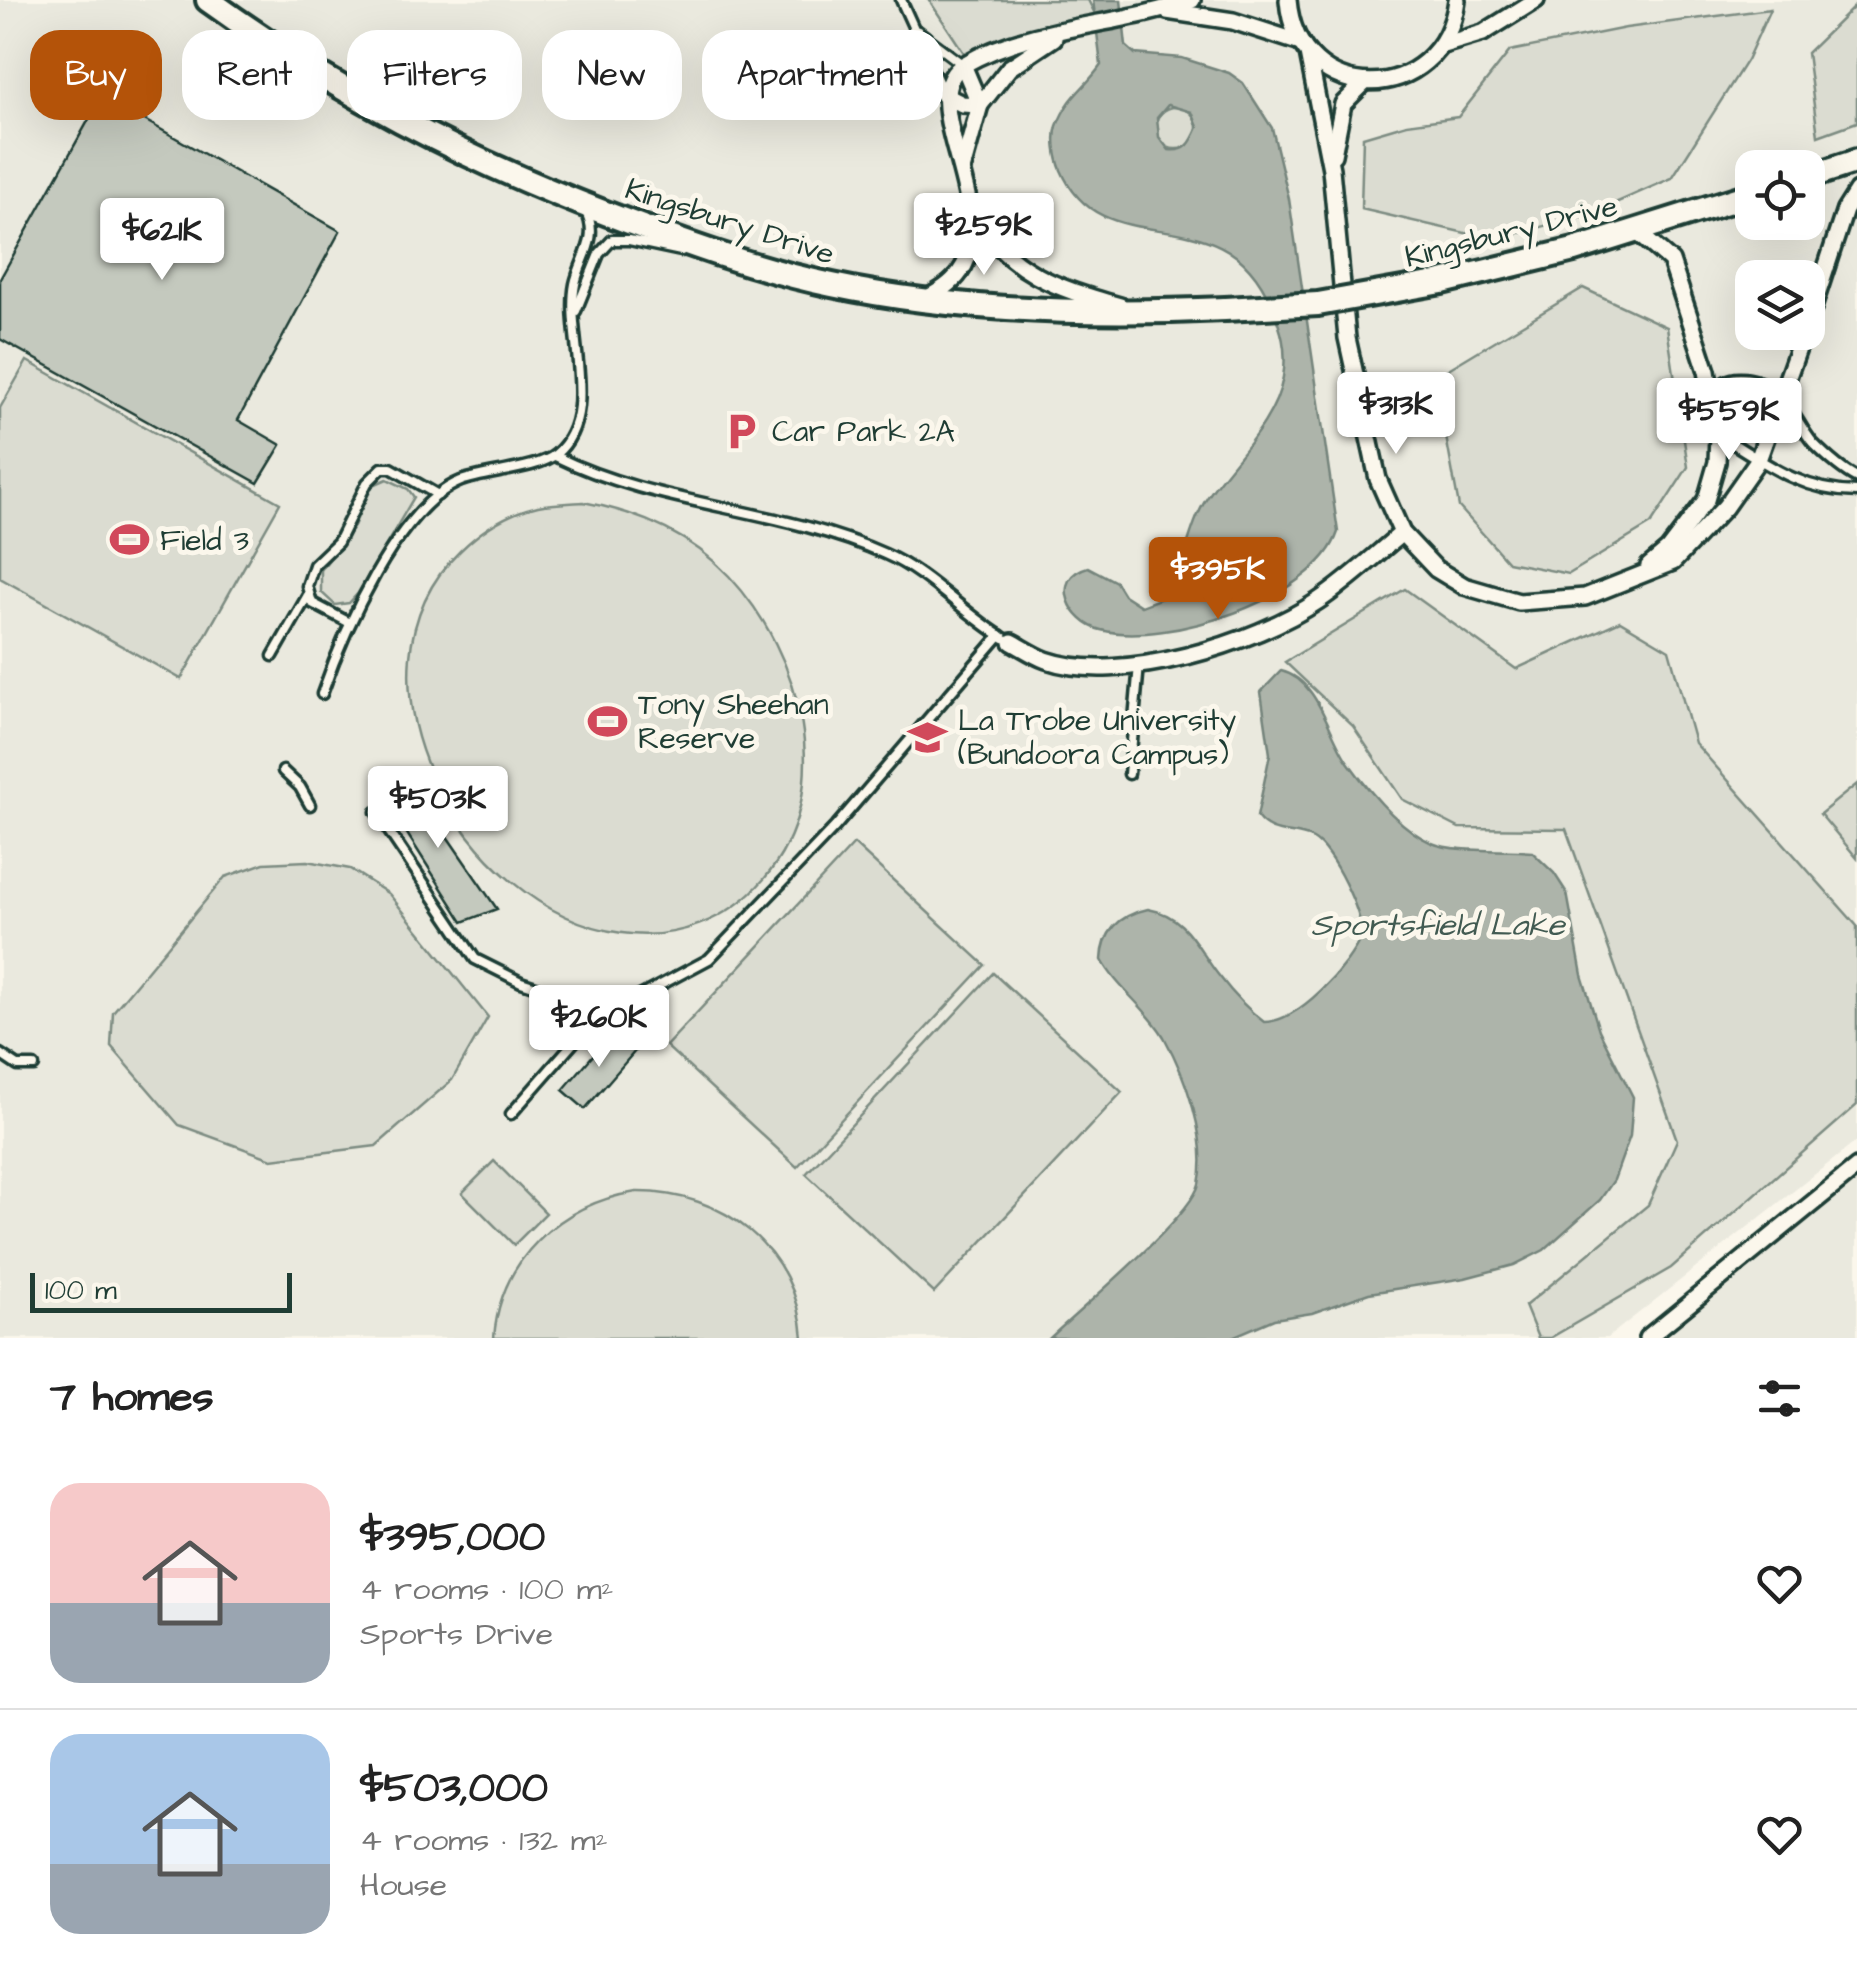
<!DOCTYPE html>
<html lang="en">
<head>
<meta charset="utf-8">
<style>
  :root { --surface:#fff; --page:#f2f2f2; --text:#222; --muted:#767676; --line:#e0e0e0; --accent:#b45309 }
  body { margin:0; font-family:"Architects Daughter",sans-serif; background:var(--page); color:var(--text); height:100vh; display:flex; flex-direction:column; font-size:38px; white-space:nowrap }
  * { box-sizing:border-box; margin:0 }
  p { font-size:32px; color:var(--muted) }
  .icon { flex:none; width:55px; height:55px; fill:none; stroke:currentColor; stroke-width:2; stroke-linecap:round; stroke-linejoin:round }
  .map { position:relative; height:1338px; overflow:hidden }
  .side { display:flex; flex-direction:column; background:var(--surface); flex:1 }
  .side>* { flex:none }
  .banner { position:absolute; left:30px; top:30px; width:1000px; height:90px; display:flex; gap:20px }
  .controls { position:absolute; left:1735px; top:150px; display:grid; gap:20px }
  .controls a { display:grid; place-items:center; width:90px; height:90px; border-radius:20px; background:var(--surface); box-shadow:0 10px 40px #0002; font-size:50px }
  .scale { position:absolute; left:30px; bottom:25px; width:262px; box-sizing:border-box; padding-left:10px; border:5px solid #1f3d34; border-top:0; font-size:28px; line-height:35px; white-space:nowrap; color:#1f3d34; -webkit-text-stroke:8px #fbf7ec; paint-order:stroke }
  .price { position:absolute; translate:-50% -85px; padding:0 22px; border-radius:10px; background:#fff; color:#222; font-size:32px; line-height:65px; filter:drop-shadow(0 2px 5px #0008) }
  .price::after { content:''; position:absolute; left:50%; top:60px; width:30px; height:22px; margin-left:-15px; background:inherit; clip-path:polygon(0 0,100% 0,50% 100%) }
  .price.selected { background:var(--accent); color:#fff }
  ul { padding:0; list-style:none }
  li { display:flex; align-items:center; gap:30px; height:250px; padding:0 50px }
  li+li { border-top:2px solid var(--line) }
  li span { display:grid; place-items:center; flex:none; width:280px; height:200px; border-radius:30px; color:#555 }
  li>.icon { margin-inline-start:auto }
  span .icon { width:120px; height:120px; fill:#fffc; stroke-width:1 }
  li b { font-size:42px }
  h2 { display:flex; justify-content:space-between; align-items:center; height:120px; padding:0 50px; font-size:42px }
  .tag { padding:0 35px; border-radius:30px; background:var(--surface); box-shadow:0 10px 40px #0002; font-size:35px; line-height:90px }
  .tag.selected { background:var(--accent); color:#fff }
  .map>svg:first-child { display:block }
  .built { fill:#eae9de; fill-rule:evenodd }
  .green { fill:#dbdcd1; stroke:#7d8c82; stroke-width:2.5 }
  .water { fill:#adb4aa; stroke:#74847b; stroke-width:2.5; fill-rule:evenodd }
  .building { fill:#c4c9be; stroke:#1f3d34; stroke-width:2.5 }
  .lines { fill:none; stroke-linecap:round; stroke-linejoin:round }
  .service-casing { stroke:#1f3d34; stroke-width:15 }
  .minor-casing { stroke:#1f3d34; stroke-width:22 }
  .primary-casing { stroke:#1f3d34; stroke-width:30 }
  .service { stroke:#fbf7ec; stroke-width:8 }
  .minor { stroke:#fbf7ec; stroke-width:15 }
  .primary { stroke:#fbf7ec; stroke-width:22 }
  .primary-bridge-casing { stroke:#1f3d34; stroke-width:30; stroke-linecap:butt }
  .primary-bridge { stroke:#fbf7ec; stroke-width:22 }
  .labels { text-anchor:middle; stroke-width:10; stroke-linejoin:round; paint-order:stroke }
  .street-label { font-size:30px; fill:#1f3d34; stroke:#fbf7ec }
  .poi-label { font-size:30px; fill:#1f3d34; stroke:#fbf7ec; text-anchor:start }
  .water-label { font-size:32px; font-style:italic; fill:#425b52; stroke:#fbf7ec }
</style>
</head>
<body>
<div class="map">
<svg width="1857" height="1338" viewBox="0 0 1857 1338">
  <rect width="100%" height="100%" fill="#fbf7ec"/>
  <filter id="ink" filterUnits="userSpaceOnUse"><feTurbulence type="fractalNoise" baseFrequency=".01" numOctaves="2"/><feDisplacementMap in="SourceGraphic" scale="20" xChannelSelector="R" yChannelSelector="G"/><feConvolveMatrix kernelMatrix="1 2 1 2 8 2 1 2 1" color-interpolation-filters="sRGB"/></filter>
  <g filter="url(#ink)">
    <g class="built">
      <path d="M0 0H1857V1141L1607 1338H0ZM1752 168H1808V222H1752ZM1752 278H1808V332H1752Z"/>
      <path d="M1857 1178V1338H1658Z"/>
    </g>
    <g class="green">
      <path d="M929 0H1088L1095 14 966 56Z"/>
      <path d="M1857 4V122L1818 136 1807 53Z"/>
      <path d="M1770 9 1747 60 1672 178 1586 216 1491 239 1361 209 1363 137 1407 124 1458 117 1510 51 1626 28Z"/>
      <circle cx="1176" cy="128" r="21"/>
      <path d="M1583 288 1667 327 1688 467 1651 524 1569 574 1508 562 1459 507 1435 377Z"/>
      <path d="M27 361 280 503 181 679 0 578V408Z"/>
      <path d="M387 479 408 489 414 497 358 593 349 603 335 605 321 592V570L353 528 371 486Z"/>
      <path d="M583 502C637 512 690 534 729 576 801 653 839 791 764 879 729 920 675 941 622 933 463 912 334 673 460 551 481 530 508 513 538 506 552 503 568 503 583 502Z"/>
      <path d="M1405 589 1516 669 1620 621 1669 650 1695 743 1857 926V1105L1671 1268 1550 1338H1538L1525 1306 1648 1205 1677 1140 1566 829 1459 828 1402 799 1353 726 1285 662Z"/>
      <path d="M1857 784V858L1820 814Z"/>
      <path d="M854 844 985 965 797 1167 666 1046Z"/>
      <path d="M307 861 350 869 389 894 488 1017 452 1080 376 1146 272 1159 179 1125 111 1046 113 1012 225 877 264 863Z"/>
      <path d="M993 973 1122 1092 934 1293 806 1174Z"/>
      <path d="M494 1161 546 1213 514 1245 462 1193Z"/>
      <path d="M636 1192C723 1191 797 1248 803 1338H494C500 1259 560 1204 636 1192Z"/>
    </g>
    <g class="water">
      <path d="M1093 0H1121L1126 46 1135 54 1182 58 1229 73 1243 83 1272 128 1289 199 1338 532C1316 599 1165 647 1101 630 1071 623 1048 578 1088 567L1116 582 1124 595 1141 606 1167 596C1185 567 1188 527 1207 498 1232 460 1275 424 1283 377 1288 349 1281 329 1271 304 1221 187 1104 270 1061 170 1056 158 1053 138 1057 126 1069 94 1085 89 1101 65ZM1168 105 1192 112 1198 127C1191 143 1187 152 1169 150L1159 137 1157 118Z"/>
      <path d="M1281 671C1319 680 1328 734 1348 762 1368 790 1400 829 1432 843 1455 853 1504 849 1532 852L1554 873 1567 893 1582 975 1599 1030 1633 1097 1630 1136 1614 1180 1600 1200 1544 1250 1514 1265 1465 1278 1369 1293 1312 1313 1274 1319 1230 1338H1050C1079 1310 1191 1217 1199 1184 1209 1140 1185 1075 1164 1037 1147 1008 1117 988 1102 960 1103 930 1120 915 1148 909 1188 916 1197 949 1220 977 1233 994 1247 1009 1264 1022 1299 1022 1349 966 1362 935 1363 914 1332 849 1313 839 1293 829 1272 837 1257 817L1270 754 1261 692Z"/>
    </g>
    <g class="building">
      <path d="M102 96 340 231 238 420 281 445 258 483 0 339V279Z"/>
      <path d="M402 771 497 909 463 922 382 794Z"/>
      <path d="M614 1031 636 1050 585 1109 563 1090Z"/>
    </g>
    <g class="lines">
      <defs>
        <g id="service">
          <path d="M901 0 944 95"/>
          <path d="M918 31 962 64"/>
          <path d="M576 311 599 254 612 240H629L681 251"/>
          <path d="M1712 394C1729 368 1761 377 1781 397 1794 410 1801 429 1813 443 1826 456 1841 470 1857 478"/>
          <path d="M1718 434C1763 462 1802 492 1857 492"/>
          <path d="M555 456C658 507 780 507 885 554 929 573 963 613 1004 638"/>
          <path d="M350 623 312 603 307 586 314 565 338 542 367 483 382 468H391L438 495"/>
          <path d="M273 656 308 595"/>
          <path d="M322 694C343 633 398 506 461 481 485 472 539 469 556 454 602 415 565 335 575 284 580 259 600 238 586 212"/>
          <path d="M283 771 300 787 310 805"/>
          <path d="M1129 774 1139 665"/>
          <path d="M376 812 475 959 521 982 603 1009"/>
          <path d="M0 1054 18 1066H34"/>
          <path d="M511 1114 603 1009 638 997 709 959 835 827 1000 635"/>
        </g>
        <g id="minor">
          <path d="M1288 0C1297 109 1443 109 1457 0"/>
          <path d="M1167 11 1233 21 1301 43"/>
          <path d="M1443 45 1483 33 1536 0"/>
          <path d="M1308 53 1331 169 1347 338 1378 479 1402 533 1436 569 1464 586 1519 602 1585 597 1673 562 1725 507 1758 460 1804 332"/>
          <path d="M963 65 980 105 963 166"/>
          <path d="M944 95 962 104 980 105 1009 68 1054 38"/>
          <path d="M1333 155 1343 104 1365 82"/>
          <path d="M972 214C1012 274 1054 287 1120 306"/>
          <path d="M1636 231 1671 261 1707 371 1718 434 1717 462 1706 500 1668 550 1649 566"/>
          <path d="M924 300C938 292 951 285 960 272 1003 213 909 95 965 64 1034 24 1119 27 1192 0"/>
          <path d="M1808 323 1845 210 1857 191"/>
          <path d="M1012 642C1023 648 1035 656 1046 660 1120 686 1256 643 1318 601 1348 581 1374 556 1402 533"/>
          <path d="M1647 1338 1857 1167"/>
        </g>
        <g id="primary">
          <path d="M208 0C337 93 459 157 608 214 681 242 755 269 832 285 959 312 1095 315 1225 309"/>
          <path d="M1808 177 1857 161"/>
          <path d="M1442 282 1574 250 1752 194"/>
        </g>
      </defs>
      <use href="#service" class="service-casing"/>
      <use href="#minor" class="minor-casing"/>
      <use href="#primary" class="primary-casing"/>
      <use href="#service" class="service"/>
      <use href="#minor" class="minor"/>
      <use href="#primary" class="primary"/>
      <defs>
        <path id="primary-bridge" d="M1225 309 1318 304 1442 282"/>
      </defs>
      <use href="#primary-bridge" class="primary-bridge-casing"/>
      <use href="#primary-bridge" class="primary-bridge"/>
    </g>
  </g>
  <defs>
    <symbol id="parking-bare" viewBox="-9 -9 18 18"><path d="M-3.5-5.5H1a3.5 3.5 0 0 1 0 7H-1V5.5H-3.5ZM-1-3.4V-.6H.8a1.4 1.4 0 0 0 0-2.8Z" fill="#d1495b" stroke="#fbf7ec" stroke-width="2.5" paint-order="stroke"/></symbol>
    <symbol id="stadium-bare" viewBox="-9 -9 18 18"><path d="M0-5a6.5 5 0 1 0 0 10a6.5 5 0 1 0 0-10ZM-3.5-1.8h7v3.6h-7Z" fill="#d1495b" stroke="#fbf7ec" stroke-width="2.5" paint-order="stroke"/></symbol>
    <symbol id="university-bare" viewBox="-9 -9 18 18"><path d="M0-5L7-2L0 1L-7-2ZM-4 1L0 2.5L4 1V4Q0 6-4 4Z" fill="#d1495b" stroke="#fbf7ec" stroke-width="2.5" paint-order="stroke"/></symbol>
  </defs>
  <g fill-rule="evenodd">
    <use href="#parking-bare" x="714" y="404" width="55" height="55"/>
    <use href="#stadium-bare" x="102" y="512" width="55" height="55"/>
    <use href="#stadium-bare" x="580" y="694" width="55" height="55"/>
    <use href="#university-bare" x="900" y="710" width="55" height="55"/>
  </g>
  <g class="labels">
    <g class="street-label">
      <text transform="translate(730 221) rotate(18)" y="10">Kingsbury Drive</text>
      <text transform="translate(1511 231) rotate(-14)" y="10">Kingsbury Drive</text>
    </g>
    <g class="poi-label">
      <text x="772" y="441">Car Park 2A</text>
      <text x="160" y="550">Field 3</text>
      <text x="638" y="714">Tony Sheehan<tspan x="638" dy="34">Reserve</tspan></text>
      <text x="958" y="730">La Trobe University<tspan x="958" dy="34">(Bundoora Campus)</tspan></text>
    </g>
    <g class="water-label">
      <text x="1438" y="935">Sportsfield Lake</text>
    </g>
  </g>
</svg>
<div class="controls">
<a><svg class="icon" aria-label="locate" viewBox="0 0 24 24"><circle cx="12" cy="12" r="6"/><path d="M12 2v4M12 18v4M2 12h4M18 12h4"/></svg></a>
<a><svg class="icon" aria-label="layers" viewBox="0 0 24 24"><path d="M12 4l9 5-9 5-9-5zM3 14l9 5 9-5"/></svg></a>
</div>
<div class="scale">100 m</div>
<b class="price" style="left:984px;top:278px">$259K</b>
<b class="price" style="left:162px;top:283px">$621K</b>
<b class="price" style="left:1396px;top:457px">$313K</b>
<b class="price" style="left:1729px;top:463px">$559K</b>
<b class="price selected" style="left:1218px;top:622px">$395K</b>
<b class="price" style="left:438px;top:851px">$503K</b>
<b class="price" style="left:599px;top:1070px">$260K</b>
<div class="banner">
<a class="tag selected">Buy</a>
<a class="tag">Rent</a>
<a class="tag">Filters</a>
<a class="tag">New</a>
<a class="tag">Apartment</a>
</div>
</div>
<section class="side">
<h2>7 homes<svg class="icon" aria-label="filters" viewBox="0 0 24 24"><path d="M4 7h16M4 17h16"/><circle cx="9" cy="7" r="2"/><circle cx="15" cy="17" r="2"/></svg></h2>
<ul>
<li><span style="background:linear-gradient(#f6c9c9 60%,#9aa5b1 0)"><svg class="icon" aria-label="home" viewBox="0 0 24 24"><path d="M3 11l9-7 9 7M6 9v11h12V9"/></svg></span><div><b>$395,000</b><p>4 rooms · 100 m²</p><p>Sports Drive</p></div><svg class="icon" aria-label="heart" viewBox="0 0 24 24"><path d="M12 20l-8-8c-3-5 5-10 8-4 3-6 11-1 8 4z"/></svg></li>
<li><span style="background:linear-gradient(#a9c7e8 65%,#9aa5b1 0)"><svg class="icon" aria-label="home" viewBox="0 0 24 24"><path d="M3 11l9-7 9 7M6 9v11h12V9"/></svg></span><div><b>$503,000</b><p>4 rooms · 132 m²</p><p>House</p></div><svg class="icon" aria-label="heart" viewBox="0 0 24 24"><path d="M12 20l-8-8c-3-5 5-10 8-4 3-6 11-1 8 4z"/></svg></li>
</ul>
</section>
</body>
</html>
